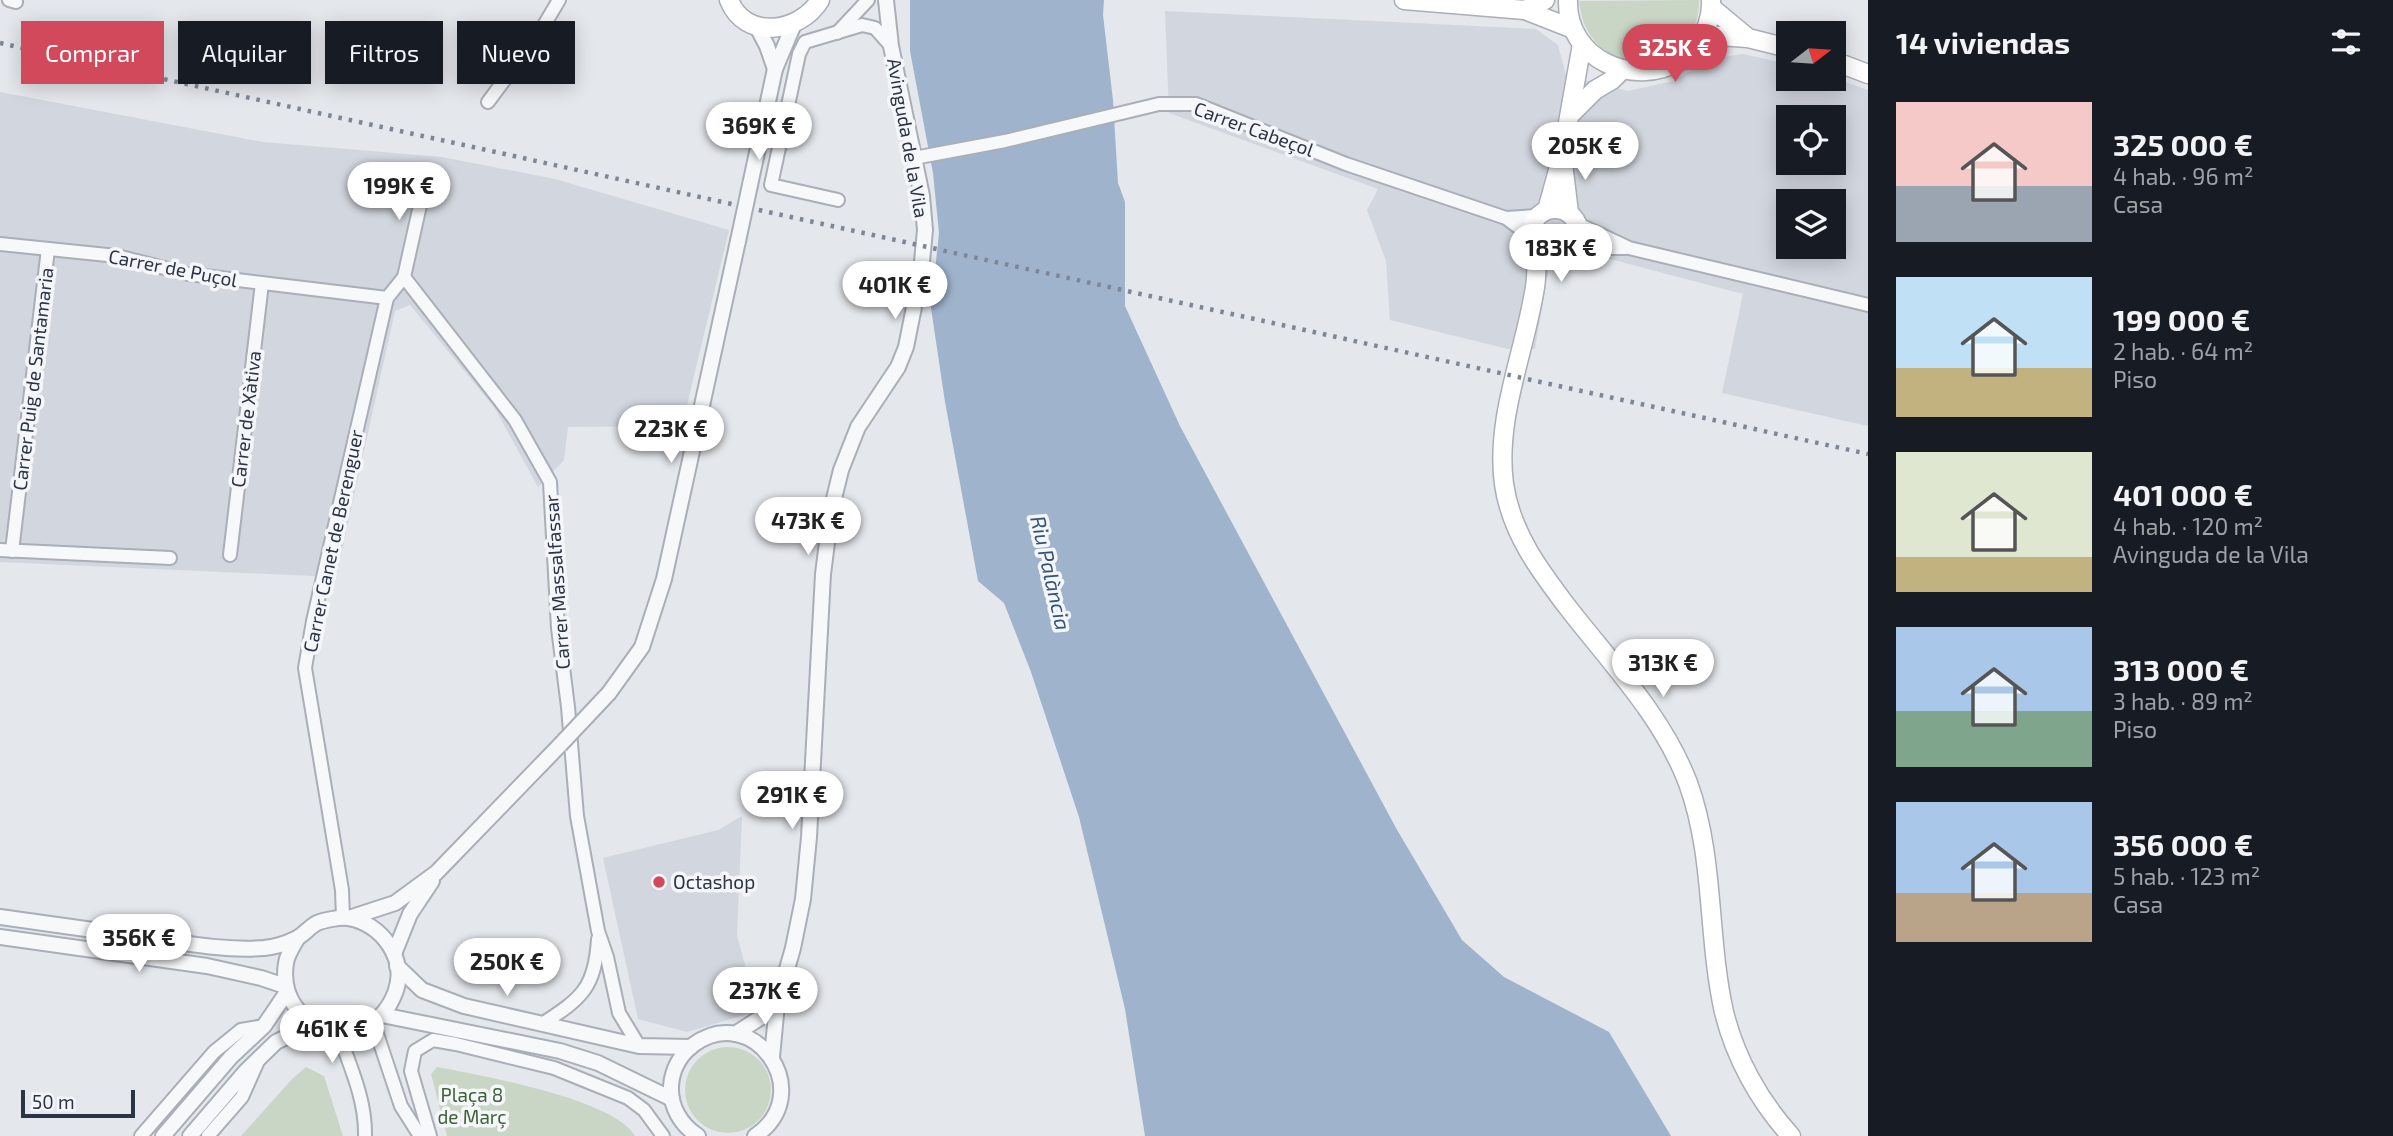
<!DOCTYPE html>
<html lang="es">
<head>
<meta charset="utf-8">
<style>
  :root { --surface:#171b24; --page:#242831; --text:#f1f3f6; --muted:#9ea1a6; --accent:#d1495b }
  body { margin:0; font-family:"Exo 2",sans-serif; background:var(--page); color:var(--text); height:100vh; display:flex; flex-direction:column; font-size:26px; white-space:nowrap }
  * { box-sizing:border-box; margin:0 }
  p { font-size:23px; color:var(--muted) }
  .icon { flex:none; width:38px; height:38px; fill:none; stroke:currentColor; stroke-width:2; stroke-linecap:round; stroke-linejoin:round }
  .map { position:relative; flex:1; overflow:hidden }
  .panel { display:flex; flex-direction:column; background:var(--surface); width:525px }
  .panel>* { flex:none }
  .top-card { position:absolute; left:21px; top:21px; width:665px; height:63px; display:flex; gap:14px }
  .needle { width:46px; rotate:73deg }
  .tools { position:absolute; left:1776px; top:21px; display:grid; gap:14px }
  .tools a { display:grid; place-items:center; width:70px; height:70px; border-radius:0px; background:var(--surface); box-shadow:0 4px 18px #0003; font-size:35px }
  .scale { position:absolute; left:21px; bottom:18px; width:114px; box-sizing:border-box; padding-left:7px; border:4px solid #2b3445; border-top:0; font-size:19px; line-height:24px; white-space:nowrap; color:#2b3445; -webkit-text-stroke:5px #f4f6f9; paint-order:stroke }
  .price { position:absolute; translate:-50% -60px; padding:0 16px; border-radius:24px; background:#fff; color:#222; font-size:23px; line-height:46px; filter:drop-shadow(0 2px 4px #0008) }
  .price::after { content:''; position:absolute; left:50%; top:42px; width:21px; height:16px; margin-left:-10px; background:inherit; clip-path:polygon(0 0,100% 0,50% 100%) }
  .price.on { background:var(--accent); color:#fff }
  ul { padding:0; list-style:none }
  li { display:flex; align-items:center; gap:21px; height:175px; padding:0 28px }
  li span { display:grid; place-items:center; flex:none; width:196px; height:140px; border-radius:0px; color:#555 }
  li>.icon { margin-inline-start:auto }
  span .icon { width:84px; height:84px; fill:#fffc; stroke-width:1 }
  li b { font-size:30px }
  h2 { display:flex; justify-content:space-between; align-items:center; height:84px; padding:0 28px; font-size:30px }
  .chip { padding:0 24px; border-radius:0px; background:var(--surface); box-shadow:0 4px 18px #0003; font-size:24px; line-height:63px }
  .chip.on { background:var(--accent); color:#fff }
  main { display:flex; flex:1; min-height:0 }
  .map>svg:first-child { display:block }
  .built { fill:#d2d6de; fill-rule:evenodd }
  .green { fill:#c9d6c5 }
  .water { fill:#9fb4cc }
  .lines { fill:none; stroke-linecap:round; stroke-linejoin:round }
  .minor-casing { stroke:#a9aeb7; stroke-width:16 }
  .tertiary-casing { stroke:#a9aeb7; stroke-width:18 }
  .secondary-casing { stroke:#a9aeb7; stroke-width:21 }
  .minor { stroke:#f7f8fa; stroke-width:12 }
  .tertiary { stroke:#f7f8fa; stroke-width:14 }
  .secondary { stroke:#fff; stroke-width:18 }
  .rail { stroke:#7d8696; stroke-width:4.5; stroke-dasharray:3.5 7; stroke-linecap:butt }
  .tertiary-bridge-casing { stroke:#a9aeb7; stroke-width:18; stroke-linecap:butt }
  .tertiary-bridge { stroke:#f7f8fa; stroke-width:14 }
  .poi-dot { fill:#d1495b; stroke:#f4f6f9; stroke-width:2.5 }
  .labels { text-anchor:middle; stroke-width:7; stroke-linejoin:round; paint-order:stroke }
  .street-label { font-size:19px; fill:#2b3445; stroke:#f4f6f9 }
  .poi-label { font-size:19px; fill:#2b3445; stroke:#f4f6f9; text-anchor:start }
  .park-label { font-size:19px; fill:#3f6138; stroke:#f4f6f9 }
  .water-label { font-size:21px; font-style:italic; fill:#34527a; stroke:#f4f6f9 }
</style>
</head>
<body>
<main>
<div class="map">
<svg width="1868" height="1136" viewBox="0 0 1868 1136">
  <rect width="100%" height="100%" fill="#e4e7ec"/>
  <g class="built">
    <path d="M1165 11 1536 29 1558 45 1566 75 1628 91 1673 81 1711 59 1743 54 1788 64V79L1834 78 1868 90V426L1722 393 1743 294 1553 244 1535 349H1508L1390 320 1386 261 1367 210 1378 189 1169 113ZM1788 117H1834V163H1788ZM1788 201H1834V247H1788Z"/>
    <path d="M0 92 263 142 442 157 555 179 729 230 682 426 568 427 564 460 538 487 494 407 410 305 395 311 336 577 0 562Z"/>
    <path d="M742 816 737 936 758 1011 687 1032 638 1019 603 858 718 830Z"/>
  </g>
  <g class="green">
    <path d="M1699 0C1702 57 1623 84 1591 36 1583 25 1581 14 1579 1Z"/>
    <circle cx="728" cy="1090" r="43"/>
    <path d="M306 1067 324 1076 343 1136H241L292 1079Z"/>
    <path d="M437 1067C479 1075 615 1099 635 1136H447L431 1074Z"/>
  </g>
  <path class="water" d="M910 0H1104L1103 15 1113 100 1118 183 1125 202V306L1180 426 1396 828 1462 940 1504 977 1609 1032 1671 1136H1145L1125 1009 1079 817 1031 672 1004 603 978 581 945 402 931 308 939 233 933 173 910 51Z"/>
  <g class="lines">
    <defs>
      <g id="minor">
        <path d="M9 0 16 2"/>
        <path d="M837 33 868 0"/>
        <path d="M488 102 540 32 559 0"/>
        <path d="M914 158 1005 141 1159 104H1196L1346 164 1506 218 1530 236"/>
        <path d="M838 200 771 185 799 54 805 42 862 25 875 28 891 46"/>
        <path d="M1506 218 1537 216"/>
        <path d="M1578 224 1629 248 1868 305"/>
        <path d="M0 244 117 256 188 274 387 298"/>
        <path d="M1576 248H1625"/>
        <path d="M404 277 515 420 550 482 558 628 568 707 577 816 598 931 607 957 619 1013 639 1046"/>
        <path d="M0 550 170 558"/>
        <path d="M12 551 48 249"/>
        <path d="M230 555 262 283"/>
        <path d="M343 918 342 890 305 668 313 621 387 298 404 277 427 174"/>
        <path d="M373 1022 401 1106 420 1136"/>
        <path d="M542 1024C582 998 595 988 598 939"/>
        <path d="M338 1032C350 1066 366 1100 365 1136"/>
        <path d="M141 1136 214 1052 241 1030 264 1026"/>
        <path d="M208 1136 242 1097 258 1061"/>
        <path d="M430 1136 411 1071 415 1051 433 1040 456 1044 554 1068 628 1098 644 1110 663 1136"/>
      </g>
      <g id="tertiary">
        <path d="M756 25 767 46 775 69"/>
        <path d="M750 185 775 69 794 24"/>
        <path d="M609 693 642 647 664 579 738 241"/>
        <path d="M0 917C48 924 95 930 143 937 183 943 224 951 264 948 274 947 287 943 295 939 303 936 309 927 317 923 324 920 340 917 348 918 382 923 408 960 395 993 370 1059 275 1032 286 963 287 955 293 946 297 939"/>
        <path d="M349 918 395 903 436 873 560 745"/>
        <path d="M0 937 207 966 261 978 285 986"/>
        <path d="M394 954 410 914 432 881"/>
        <path d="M397 966 422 990 464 1006 639 1046 691 1047"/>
        <path d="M382 1015 560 1051 598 1063 672 1099"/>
        <path d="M735 1034 763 1016 777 1004"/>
        <path d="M772 1057 777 1004 793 948 803 899 809 837 823 574 831 511 841 470 858 427 898 367 906 347 921 272 925 230 922 196 891 46 886 0"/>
        <path d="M163 1136 231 1057 264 1026 287 992"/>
        <path d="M190 1136 245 1072 276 1042 313 1024"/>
        <path d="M698 1136C681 1125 670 1107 671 1086 672 1070 680 1055 693 1045 753 1000 819 1093 755 1136"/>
      </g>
      <g id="secondary">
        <path d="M729 0C745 41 800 33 820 0"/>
        <path d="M1404 0 1525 10 1573 29"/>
        <path d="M1568 0C1566 59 1634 89 1681 60 1687 57 1691 50 1696 45 1706 33 1712 16 1711 0"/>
        <path d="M1712 8 1748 38"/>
        <path d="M1525 10 1545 0"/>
        <path d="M1704 35 1748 38 1788 48"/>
        <path d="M1834 61 1868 74"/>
        <path d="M1571 114 1595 90 1612 80 1621 71"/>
        <path d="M1563 163 1569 213"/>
        <circle cx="1555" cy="233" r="24"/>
        <path d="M1547 210 1562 156 1582 44"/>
        <path d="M1537 250C1536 262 1537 275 1535 287 1525 352 1495 418 1504 484 1511 533 1540 571 1569 609 1611 663 1663 717 1688 783 1715 857 1707 936 1724 1012 1735 1057 1759 1101 1791 1136"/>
      </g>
    </defs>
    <use href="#minor" class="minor-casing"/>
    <use href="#tertiary" class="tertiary-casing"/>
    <use href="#secondary" class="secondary-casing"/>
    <use href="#minor" class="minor"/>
    <use href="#tertiary" class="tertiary"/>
    <use href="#secondary" class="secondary"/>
    <path class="rail" d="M0 43 1868 454"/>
    <defs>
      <g id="tertiary-bridge">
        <path d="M738 241 750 185"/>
        <path d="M560 745 609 693"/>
      </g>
    </defs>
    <use href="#tertiary-bridge" class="tertiary-bridge-casing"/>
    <use href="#tertiary-bridge" class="tertiary-bridge"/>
  </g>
  <circle class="poi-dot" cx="659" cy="882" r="7"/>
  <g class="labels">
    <g class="street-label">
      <text transform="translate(1254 129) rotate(20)" y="7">Carrer Cabeçol</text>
      <text transform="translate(908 138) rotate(80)" y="7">Avinguda de la Vila</text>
      <text transform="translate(173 268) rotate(11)" y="7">Carrer de Puçol</text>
      <text transform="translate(33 379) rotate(-83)" y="7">Carrer Puig de Santamaria</text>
      <text transform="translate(246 419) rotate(-83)" y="7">Carrer de Xàtiva</text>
      <text transform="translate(333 541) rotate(-78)" y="7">Carrer Canet de Berenguer</text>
      <text transform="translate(557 582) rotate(-94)" y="7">Carrer Massalfassar</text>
    </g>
    <g class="poi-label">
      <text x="673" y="889">Octashop</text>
    </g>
    <g class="park-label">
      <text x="472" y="1102">Plaça 8<tspan x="472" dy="22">de Març</tspan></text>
    </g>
    <g class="water-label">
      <text transform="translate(1050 573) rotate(77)" y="7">Riu Palància</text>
    </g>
  </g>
</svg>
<div class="tools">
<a><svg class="needle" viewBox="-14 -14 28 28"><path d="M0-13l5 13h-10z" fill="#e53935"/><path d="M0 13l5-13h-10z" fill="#9ea1a6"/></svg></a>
<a><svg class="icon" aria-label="locate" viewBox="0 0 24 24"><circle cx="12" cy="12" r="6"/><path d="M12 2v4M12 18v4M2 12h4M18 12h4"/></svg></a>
<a><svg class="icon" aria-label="layers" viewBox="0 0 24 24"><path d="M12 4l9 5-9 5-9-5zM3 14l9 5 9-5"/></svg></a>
</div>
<div class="scale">50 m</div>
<b class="price on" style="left:1675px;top:84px">325K €</b>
<b class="price" style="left:759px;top:162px">369K €</b>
<b class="price" style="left:1585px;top:182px">205K €</b>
<b class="price" style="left:399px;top:222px">199K €</b>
<b class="price" style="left:1561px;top:284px">183K €</b>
<b class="price" style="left:895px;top:321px">401K €</b>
<b class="price" style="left:671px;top:465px">223K €</b>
<b class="price" style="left:808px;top:557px">473K €</b>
<b class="price" style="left:1663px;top:699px">313K €</b>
<b class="price" style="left:792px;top:831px">291K €</b>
<b class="price" style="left:139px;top:974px">356K €</b>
<b class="price" style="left:507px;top:998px">250K €</b>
<b class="price" style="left:765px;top:1027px">237K €</b>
<b class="price" style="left:332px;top:1065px">461K €</b>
<div class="top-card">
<a class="chip on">Comprar</a>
<a class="chip">Alquilar</a>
<a class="chip">Filtros</a>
<a class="chip">Nuevo</a>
</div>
</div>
<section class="panel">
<h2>14 viviendas<svg class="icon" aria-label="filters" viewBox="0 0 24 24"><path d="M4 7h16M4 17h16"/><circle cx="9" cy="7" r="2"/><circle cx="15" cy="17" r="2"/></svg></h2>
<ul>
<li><span style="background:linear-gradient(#f6c9c9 60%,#9aa5b1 0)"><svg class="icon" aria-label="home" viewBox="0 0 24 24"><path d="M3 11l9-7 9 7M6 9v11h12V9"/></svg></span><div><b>325 000 €</b><p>4 hab. · 96 m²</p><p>Casa</p></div></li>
<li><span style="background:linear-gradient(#bfe0f5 65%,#c2b280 0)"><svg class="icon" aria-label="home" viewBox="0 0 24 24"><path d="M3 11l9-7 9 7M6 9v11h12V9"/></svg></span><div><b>199 000 €</b><p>2 hab. · 64 m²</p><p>Piso</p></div></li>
<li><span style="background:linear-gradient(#dfe7d0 75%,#c2b280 0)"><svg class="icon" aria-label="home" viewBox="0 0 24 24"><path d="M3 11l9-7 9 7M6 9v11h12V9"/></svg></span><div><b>401 000 €</b><p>4 hab. · 120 m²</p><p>Avinguda de la Vila</p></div></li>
<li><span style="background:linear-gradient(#a9c7e8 60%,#7fa58c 0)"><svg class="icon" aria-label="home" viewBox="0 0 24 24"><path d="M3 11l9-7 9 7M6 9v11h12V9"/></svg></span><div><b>313 000 €</b><p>3 hab. · 89 m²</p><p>Piso</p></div></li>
<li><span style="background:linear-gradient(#a9c7e8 65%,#b9a48a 0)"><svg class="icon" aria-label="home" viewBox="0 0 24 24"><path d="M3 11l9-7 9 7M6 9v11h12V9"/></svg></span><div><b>356 000 €</b><p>5 hab. · 123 m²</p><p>Casa</p></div></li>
</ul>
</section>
</main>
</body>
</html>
